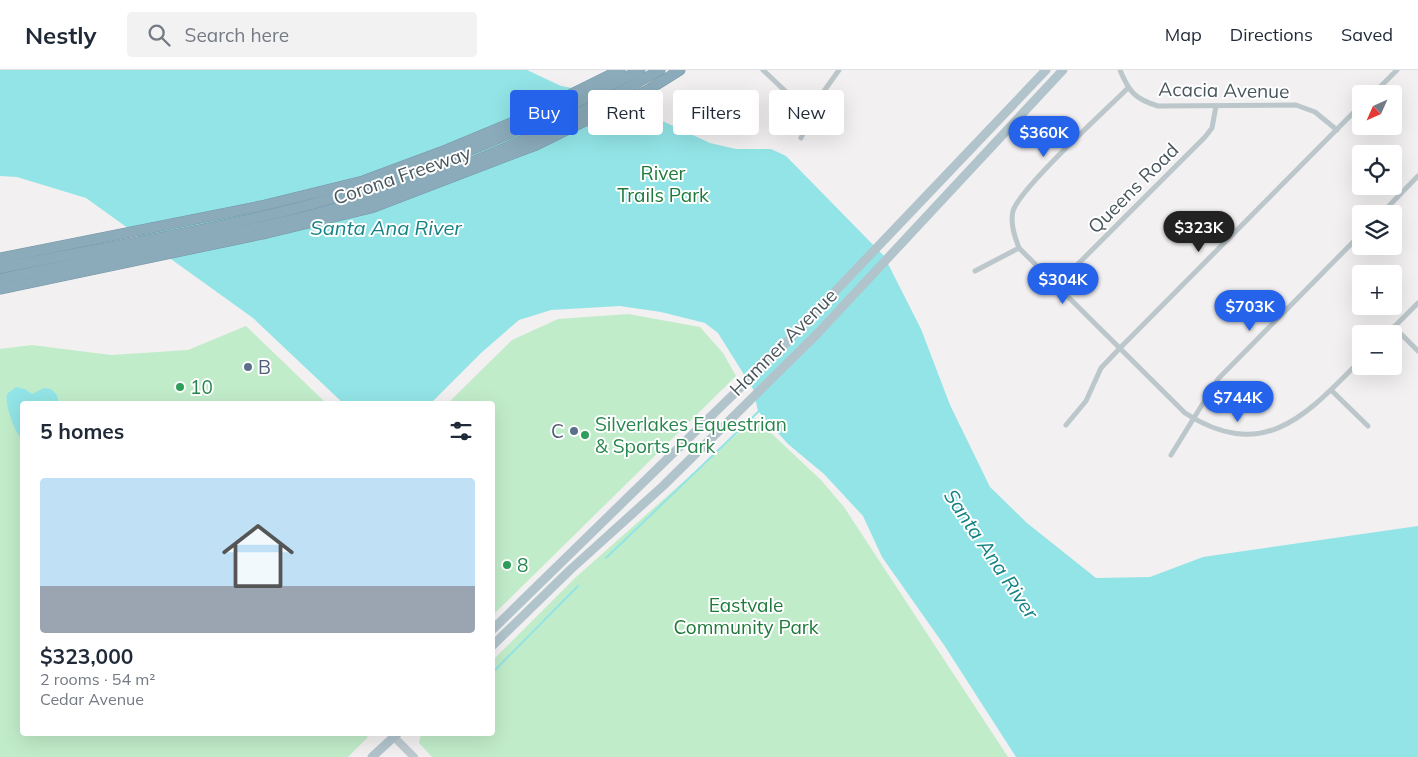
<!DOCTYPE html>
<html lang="en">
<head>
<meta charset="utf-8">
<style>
  :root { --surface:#fff; --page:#f2f2f3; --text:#1f2937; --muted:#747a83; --line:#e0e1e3; --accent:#2563eb }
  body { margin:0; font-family:Mulish,sans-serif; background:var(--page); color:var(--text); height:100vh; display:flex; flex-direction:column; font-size:19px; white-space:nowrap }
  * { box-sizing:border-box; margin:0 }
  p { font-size:16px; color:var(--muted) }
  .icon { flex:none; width:28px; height:28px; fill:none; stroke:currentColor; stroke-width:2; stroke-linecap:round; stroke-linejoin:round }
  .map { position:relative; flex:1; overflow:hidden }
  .details { position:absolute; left:20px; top:331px; width:475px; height:335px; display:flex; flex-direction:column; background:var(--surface); border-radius:5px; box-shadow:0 5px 20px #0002 }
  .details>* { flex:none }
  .guide { position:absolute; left:510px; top:20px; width:475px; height:45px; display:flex; gap:10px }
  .needle { width:32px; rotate:225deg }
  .controls { position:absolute; left:1352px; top:15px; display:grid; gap:10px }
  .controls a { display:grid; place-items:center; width:50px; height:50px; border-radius:5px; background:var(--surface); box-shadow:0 5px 20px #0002; font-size:25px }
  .price { position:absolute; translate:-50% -42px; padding:0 11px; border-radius:18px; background:var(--accent); color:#fff; font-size:16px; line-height:32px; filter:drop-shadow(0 1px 2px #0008) }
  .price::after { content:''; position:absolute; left:50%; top:30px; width:15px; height:11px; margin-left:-8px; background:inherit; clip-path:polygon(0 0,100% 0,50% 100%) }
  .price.selected { background:#222; color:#fff }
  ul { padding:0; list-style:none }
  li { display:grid; align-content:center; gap:10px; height:265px; padding:0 20px }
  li+li { border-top:1px solid var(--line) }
  li span { display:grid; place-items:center; height:155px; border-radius:5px; color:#555 }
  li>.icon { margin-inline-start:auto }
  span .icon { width:90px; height:90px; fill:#fffc; stroke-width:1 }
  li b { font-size:21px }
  h2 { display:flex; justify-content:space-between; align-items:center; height:60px; padding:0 20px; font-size:21px }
  .tag { padding:0 18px; border-radius:5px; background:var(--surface); box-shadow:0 5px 20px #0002; font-size:18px; line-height:45px }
  .tag.selected { background:var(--accent); color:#fff }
  header { display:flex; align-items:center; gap:30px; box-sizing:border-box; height:70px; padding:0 25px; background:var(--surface); border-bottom:1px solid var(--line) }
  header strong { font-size:24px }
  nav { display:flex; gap:28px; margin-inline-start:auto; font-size:18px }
  .search { width:350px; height:45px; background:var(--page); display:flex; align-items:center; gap:12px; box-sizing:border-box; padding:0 18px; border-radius:5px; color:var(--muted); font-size:19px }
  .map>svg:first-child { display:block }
  .green { fill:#c1ecca }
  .water { fill:#92e4e6 }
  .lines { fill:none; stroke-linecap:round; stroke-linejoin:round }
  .stream { stroke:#92e4e6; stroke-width:2 }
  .highway-casing { stroke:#7696a7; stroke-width:11 }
  .street { stroke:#bcc7cb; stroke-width:5 }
  .secondary { stroke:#bdcad0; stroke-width:8 }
  .primary { stroke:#b1c4cc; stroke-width:9 }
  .highway { stroke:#8babbb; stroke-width:10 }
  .service-dot { fill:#5c6f8a; stroke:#fff; stroke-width:2 }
  .leisure-dot { fill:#2e9e5b; stroke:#fff; stroke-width:2 }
  .labels { text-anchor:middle; stroke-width:4; stroke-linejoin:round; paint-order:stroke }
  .street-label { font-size:19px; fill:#49565c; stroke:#fff }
  .park-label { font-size:19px; fill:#1e793a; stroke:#fff }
  .service-label { font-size:19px; fill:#4e5e75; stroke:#fff; text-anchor:start }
  .leisure-label { font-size:19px; fill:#27864d; stroke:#fff; text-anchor:start }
  .water-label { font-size:20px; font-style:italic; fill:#158285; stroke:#fff }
</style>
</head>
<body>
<header>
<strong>Nestly</strong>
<div class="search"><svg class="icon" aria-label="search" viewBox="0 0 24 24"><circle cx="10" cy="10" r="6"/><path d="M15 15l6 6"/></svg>Search here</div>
<nav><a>Map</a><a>Directions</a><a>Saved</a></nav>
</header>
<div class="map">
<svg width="1418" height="687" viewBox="0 0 1418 687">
  <rect width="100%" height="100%" fill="#f2f0f0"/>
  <g class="green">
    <path d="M628 244 700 257 723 283 736 306 493 545 492 334H447L512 270 558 249Z"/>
    <path d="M246 256 327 334H22V664H368L367 668 348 687H0V279L32 275 111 285 188 280Z"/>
    <path d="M755 348 821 410 844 437 1008 687H432L419 673 421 664H492L493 590 575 508Z"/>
  </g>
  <g class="water">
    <path d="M0 0H527L561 16 604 24 710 73 736 79H771L786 86 884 186 921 259 950 335 990 417 1027 453 1096 508 1150 507 1203 487 1418 456V687H1016L944 575 882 487 863 446 824 404 788 374 758 341 753 319 718 263 705 253 661 242 620 236 551 240 519 250 481 283 430 334H344L253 248 86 128 17 107 0 106Z"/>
    <path d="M16 317 25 319 32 324 44 318 51 319 57 325 59 334H22V369C15 364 4 332 7 324Z"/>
  </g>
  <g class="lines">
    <g class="stream">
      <path d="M606 488 759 341"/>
      <path d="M492 603 578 516"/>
    </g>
    <defs>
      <g id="highway">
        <path d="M0 188 261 136 363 111 441 82 523 48 620 0"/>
        <path d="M0 198C121 174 253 155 370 117 463 87 553 46 640 0"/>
        <path d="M0 209C129 181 262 164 388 123 482 92 574 49 660 0"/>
        <path d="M0 219 267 163 371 138 536 75 648 20 680 0"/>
      </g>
    </defs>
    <use href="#highway" class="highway-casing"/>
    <g class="street">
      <path d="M763 0 800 35 812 43"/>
      <path d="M1120 0C1129 22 1135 29 1158 36L1296 35 1315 42 1337 60"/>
      <path d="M1128 18C1106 40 1020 118 1013 141 1010 154 1015 167 1019 178L1185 343C1265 394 1307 344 1361 290"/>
      <path d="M1373 24 1397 0"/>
      <path d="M801 68 819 28 839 0"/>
      <path d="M1381 144 1418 106"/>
      <path d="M975 201 1019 178"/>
      <path d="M1057 215 1205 67 1212 58 1216 36"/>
      <path d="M1394 257 1418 281"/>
      <path d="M1387 264 1418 233"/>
      <path d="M1331 320 1368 356"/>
      <path d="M1066 355 1086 331 1101 298 1120 278 1361 35"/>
      <path d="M1171 385 1218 309 1361 164"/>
    </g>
    <path class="secondary" d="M393 666 414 687"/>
    <g class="primary">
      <path d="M492 560 787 272 1046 0"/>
      <path d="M492 576 570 500 663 416 817 264 1063 0"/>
      <path d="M372 687 397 664"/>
    </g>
    <use href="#highway" class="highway"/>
  </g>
  <g class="service-dot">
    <circle cx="248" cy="297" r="5"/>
    <circle cx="574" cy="361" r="5"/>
  </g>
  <g class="leisure-dot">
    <circle cx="180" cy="317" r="5"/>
    <circle cx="585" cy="365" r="5"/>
    <circle cx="507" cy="495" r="5"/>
  </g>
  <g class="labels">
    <g class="street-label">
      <text transform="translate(1224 20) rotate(1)" y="7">Acacia Avenue</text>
      <text transform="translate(402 105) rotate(-19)" y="7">Corona Freeway</text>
      <text transform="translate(1133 118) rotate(-45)" y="7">Queens Road</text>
      <text transform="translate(783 272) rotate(-45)" y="7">Hamner Avenue</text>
    </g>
    <g class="park-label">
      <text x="663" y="110">River<tspan x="663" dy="22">Trails Park</tspan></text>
      <text x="746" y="542">Eastvale<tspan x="746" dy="22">Community Park</tspan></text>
    </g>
    <g class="service-label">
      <text x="258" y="304">B</text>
      <text x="564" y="368" text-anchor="end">C</text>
    </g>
    <g class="leisure-label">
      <text x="190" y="324">10</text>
      <text x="595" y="361">Silverlakes Equestrian<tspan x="595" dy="22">&amp; Sports Park</tspan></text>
      <text x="517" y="502">8</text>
    </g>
    <g class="water-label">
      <text x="386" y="165">Santa Ana River</text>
      <text transform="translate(991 484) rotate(56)" y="7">Santa Ana River</text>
    </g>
  </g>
</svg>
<div class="controls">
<a><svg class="needle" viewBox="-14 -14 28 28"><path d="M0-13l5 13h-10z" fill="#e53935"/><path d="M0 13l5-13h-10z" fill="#747a83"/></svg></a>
<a><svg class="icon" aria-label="locate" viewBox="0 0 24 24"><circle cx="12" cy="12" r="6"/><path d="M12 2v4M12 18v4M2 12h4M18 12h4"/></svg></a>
<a><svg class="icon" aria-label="layers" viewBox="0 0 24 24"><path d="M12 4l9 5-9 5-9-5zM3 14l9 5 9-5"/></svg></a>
<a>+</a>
<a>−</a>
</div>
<b class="price" style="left:1044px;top:88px">$360K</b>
<b class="price selected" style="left:1199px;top:183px">$323K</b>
<b class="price" style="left:1063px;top:235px">$304K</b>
<b class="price" style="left:1250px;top:262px">$703K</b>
<b class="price" style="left:1238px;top:353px">$744K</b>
<div class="guide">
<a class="tag selected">Buy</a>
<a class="tag">Rent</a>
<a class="tag">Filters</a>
<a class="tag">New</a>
</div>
<section class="details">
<h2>5 homes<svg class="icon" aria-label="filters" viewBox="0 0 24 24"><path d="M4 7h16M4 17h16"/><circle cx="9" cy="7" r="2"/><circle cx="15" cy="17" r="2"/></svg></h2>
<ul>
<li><span style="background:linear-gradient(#bfe0f5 70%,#9aa5b1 0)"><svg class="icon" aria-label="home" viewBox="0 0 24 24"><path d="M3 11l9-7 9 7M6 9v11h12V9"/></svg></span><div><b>$323,000</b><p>2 rooms · 54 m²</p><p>Cedar Avenue</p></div></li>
</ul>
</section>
</div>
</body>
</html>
